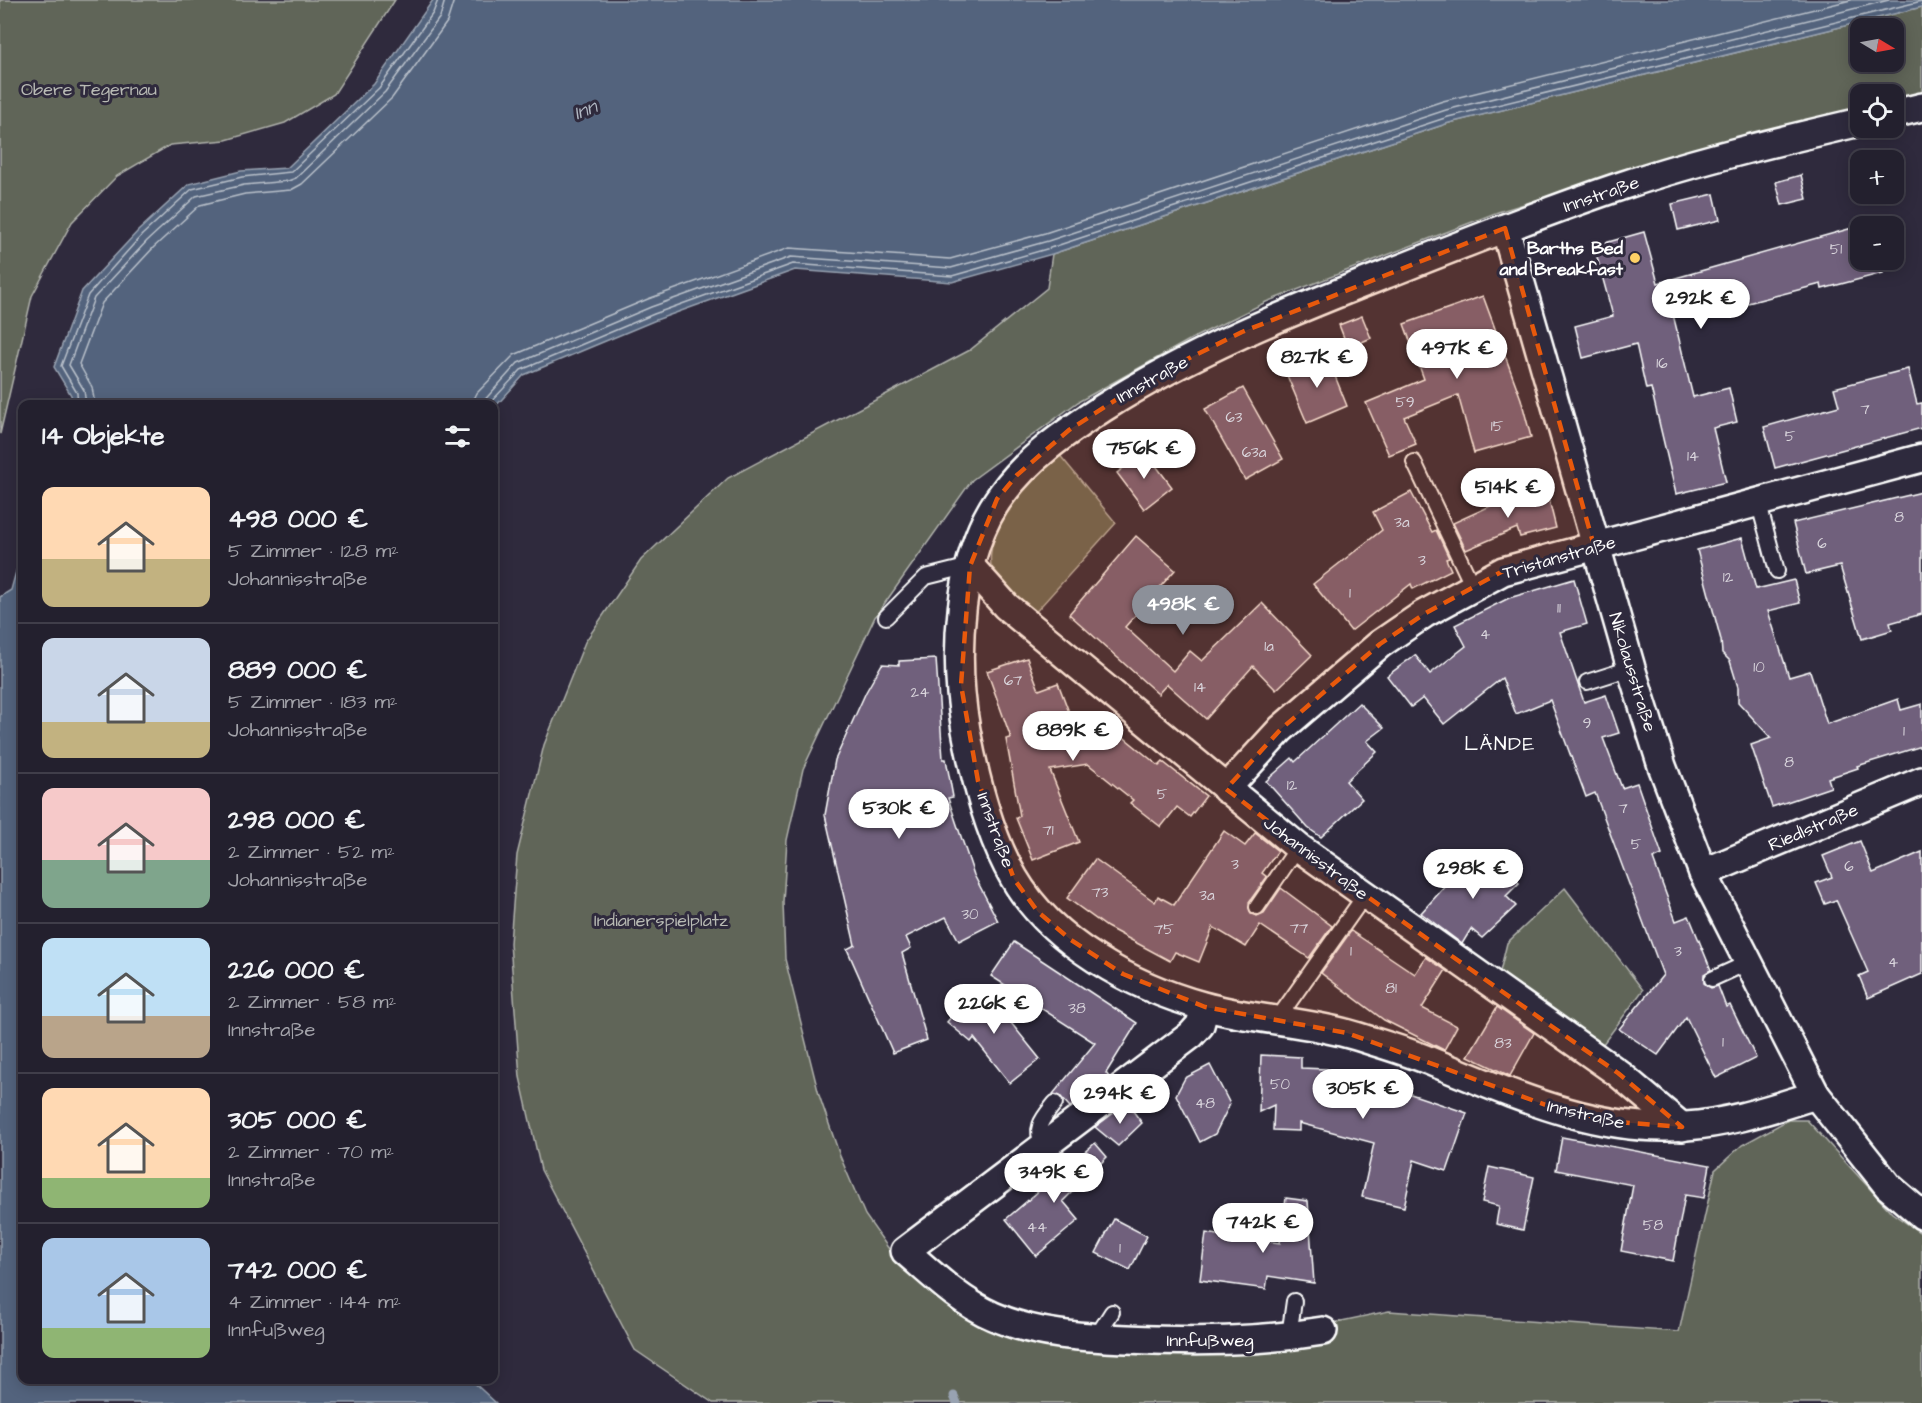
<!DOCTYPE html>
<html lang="de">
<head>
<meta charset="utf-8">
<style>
  :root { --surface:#23202e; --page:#2f2d3a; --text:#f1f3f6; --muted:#a3a3aa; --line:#403e4a; --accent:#8c9099 }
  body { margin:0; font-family:"Architects Daughter",sans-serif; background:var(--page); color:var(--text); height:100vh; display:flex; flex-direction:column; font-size:22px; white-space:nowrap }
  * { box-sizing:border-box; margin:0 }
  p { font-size:20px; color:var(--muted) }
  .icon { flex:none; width:33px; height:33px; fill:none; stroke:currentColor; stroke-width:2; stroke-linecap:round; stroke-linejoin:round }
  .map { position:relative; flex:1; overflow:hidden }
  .details { position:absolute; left:18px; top:400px; width:480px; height:984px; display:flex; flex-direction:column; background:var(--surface); border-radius:12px; box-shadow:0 3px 15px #0003,0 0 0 2px var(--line) }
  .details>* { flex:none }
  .needle { width:39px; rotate:100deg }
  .tools { position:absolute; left:1850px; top:18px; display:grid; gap:12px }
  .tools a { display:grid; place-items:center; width:54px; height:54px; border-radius:12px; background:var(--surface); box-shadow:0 3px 15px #0003,0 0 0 2px var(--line); font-size:30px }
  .price { position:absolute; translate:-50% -51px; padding:0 14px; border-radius:21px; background:#fff; color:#222; font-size:20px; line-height:39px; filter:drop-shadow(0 2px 3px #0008) }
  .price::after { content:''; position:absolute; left:50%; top:36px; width:18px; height:14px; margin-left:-9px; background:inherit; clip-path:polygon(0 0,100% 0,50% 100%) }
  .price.on { background:var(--accent); color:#fff }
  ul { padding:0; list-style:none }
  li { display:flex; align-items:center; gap:18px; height:150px; padding:0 24px }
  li+li { border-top:2px solid var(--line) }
  li span { display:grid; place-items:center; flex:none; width:168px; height:120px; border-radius:12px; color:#555 }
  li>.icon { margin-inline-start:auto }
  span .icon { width:72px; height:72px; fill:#fffc; stroke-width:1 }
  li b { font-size:26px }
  h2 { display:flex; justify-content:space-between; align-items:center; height:72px; padding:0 24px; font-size:26px }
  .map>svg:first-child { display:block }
  .green { fill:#616558; stroke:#b0b2ac; stroke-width:1.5; fill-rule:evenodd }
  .water { fill:#53647d; stroke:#98a2b1; stroke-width:1.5 }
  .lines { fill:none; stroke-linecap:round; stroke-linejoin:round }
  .shore { stroke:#bac1cb; stroke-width:1.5 }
  .stream { stroke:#98a2b1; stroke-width:9 }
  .building { fill:#70607c; stroke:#fff; stroke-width:1.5 }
  .service-casing { stroke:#fff; stroke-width:18 }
  .minor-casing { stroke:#fff; stroke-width:32 }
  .service { stroke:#2f2a3d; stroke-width:14 }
  .minor { stroke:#2f2a3d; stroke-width:27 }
  .marked { fill:#e8590c; fill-opacity:0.2; stroke:#e8590c; stroke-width:4.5; stroke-dasharray:12 8; stroke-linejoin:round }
  .poi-dot { fill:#ffd166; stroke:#2f2a3d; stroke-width:2 }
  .labels { text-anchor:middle; stroke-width:6; stroke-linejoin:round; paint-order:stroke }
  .number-label { font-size:15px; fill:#dbd7de }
  .park-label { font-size:18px; fill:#b8bab4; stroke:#2f2a3d }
  .street-label { font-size:18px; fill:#fff; stroke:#2f2a3d }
  .poi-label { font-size:18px; font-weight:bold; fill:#fff; stroke:#2f2a3d; text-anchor:end }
  .water-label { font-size:20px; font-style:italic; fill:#b2b9c4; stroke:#2f2a3d }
  .neighbourhood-label { font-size:20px; letter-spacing:1.5px; fill:#fff; stroke:#2f2a3d }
</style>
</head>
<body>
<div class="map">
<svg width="1922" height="1403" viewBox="0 0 1922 1403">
  <rect width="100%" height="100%" fill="#2f2a3d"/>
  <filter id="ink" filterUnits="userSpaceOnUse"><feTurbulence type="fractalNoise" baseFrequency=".0167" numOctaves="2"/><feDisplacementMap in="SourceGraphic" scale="12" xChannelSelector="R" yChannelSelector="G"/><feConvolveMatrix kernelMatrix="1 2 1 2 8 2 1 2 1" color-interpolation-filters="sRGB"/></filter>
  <g filter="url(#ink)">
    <g class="green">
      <path d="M0 0H395L334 94 285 123 226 140 170 145 117 176 72 222 32 296 0 434Z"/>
      <path d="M1922 7V95L1893 101V94H1860V110L1679 156 1498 212 1266 302 1193 338 1078 402 972 480 875 617 803 769 787 840 783 902 785 959 819 1095 840 1156 865 1215 898 1262 975 1317 1199 1351 1389 1311 1679 1332 1715 1170 1742 1145 1788 1120H1807L1892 1213 1922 1234V1403H713L635 1350 541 1170 520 1077 510 943 517 855 544 745 585 642 641 560 728 478 970 350 1047 288 1052 254 1449 123ZM1860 28H1893V62H1860Z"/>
      <path d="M1058 453 1116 523 1032 616C1020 604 1001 589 994 575 976 538 1033 475 1058 453Z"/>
      <path d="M1565 888 1643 990 1603 1044 1499 976 1507 943Z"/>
    </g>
    <g class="water">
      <path d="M433 0H1922V7L1449 123 1052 254 952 282 795 270 656 320 524 375 494 408V405H73L71 395 54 367 82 291 138 231 189 184 241 171 287 168 374 84Z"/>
      <path d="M22 550V1380H471L496 1403H0V597L11 590Z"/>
    </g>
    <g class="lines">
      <g class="shore">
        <path d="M78 405 77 393 61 366 88 295 142 235 192 189 242 177 291 172 379 88 433 13 438 0"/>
        <path d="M86 405 84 390 69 365 94 298 147 241 196 196 244 185 288 181 296 178 385 92 440 17 445 0"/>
        <path d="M95 405 92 387 79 364 102 303 154 247 200 205 245 194 291 190 302 184 392 98 447 22 454 0"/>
        <path d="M471 405 477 393 514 355 648 299 789 248 950 259 1045 233 1443 101 1851 0"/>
        <path d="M480 405 518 363 651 307 791 257 951 268 1048 241 1446 110 1889 0"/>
        <path d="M488 405 521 370 654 314 793 264 952 276 1050 248 1448 117 1922 1"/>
      </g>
      <path class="stream" d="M954 1396 957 1403"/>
    </g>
    <g class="building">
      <path d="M1801 175 1807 199 1782 205 1776 182Z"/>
      <path d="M1714 194 1720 220 1678 230 1672 204Z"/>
      <path d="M1870 223 1871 226H1860V260H1879L1883 273 1822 289 1821 284 1740 305 1735 287 1671 306 1693 397 1729 388 1737 422 1713 428 1726 482 1676 494 1651 388 1646 389 1636 344 1583 358 1575 326 1613 316 1594 246 1644 232 1658 283Z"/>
      <path d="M1483 296 1521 399 1531 437 1474 453 1458 395 1404 417 1416 444 1389 455 1366 403 1424 379 1404 324Z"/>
      <path d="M1362 316 1371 338 1348 348 1339 325Z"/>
      <path d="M1327 356 1347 406 1307 423 1286 373Z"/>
      <path d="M1908 369 1917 404 1922 403V428L1775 468 1764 427 1839 406 1834 388Z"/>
      <path d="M1243 388 1283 459 1245 480 1205 409Z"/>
      <path d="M1145 451 1172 487 1144 509 1117 473Z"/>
      <path d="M1546 488 1556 528 1520 537 1517 528 1466 550 1453 523 1508 498Z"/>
      <path d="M1411 492 1432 532 1436 530 1449 558 1446 559 1451 570 1413 589 1411 584 1351 631 1313 584 1382 530 1373 512Z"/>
      <path d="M1922 492V614L1890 623 1892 630 1862 639 1840 566 1806 574 1793 523Z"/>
      <path d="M1136 536 1175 570 1125 627 1173 671 1190 651 1202 661 1262 603 1312 655 1276 690 1253 666 1206 719 1167 684 1158 694 1069 614Z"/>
      <path d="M1742 538 1756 589 1794 580 1800 603 1768 611 1789 677 1810 671 1827 724 1898 699 1901 710 1922 704V746L1857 766 1858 768 1828 778 1831 787 1772 807 1751 745 1771 738 1738 702V687L1730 661 1722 653 1721 640 1697 550Z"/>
      <path d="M1574 579 1587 624 1560 632 1584 702 1606 695 1619 733 1603 738 1622 788 1637 783 1662 855 1653 859 1676 921 1689 916 1711 970 1704 974V983L1711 988 1718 986 1726 1007 1730 1005 1756 1058 1716 1078 1686 1017 1658 1055 1619 1029 1663 975 1595 793 1586 797 1550 700 1516 714 1502 678 1444 724 1423 698 1411 707 1387 676 1415 655 1430 674 1466 646 1455 625 1509 598Z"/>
      <path d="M1027 658 1039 690 1058 683 1078 736 1090 721 1100 729 1105 722 1159 766 1163 762 1206 796 1190 817 1177 807 1161 827 1130 803 1133 800 1088 764 1050 770 1079 842 1033 860 1016 818 1020 816 1006 739 1011 738 987 671Z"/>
      <path d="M936 659 943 759H946L953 797 948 798 974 875 998 921 959 941 946 917 906 937 911 948 902 953 927 1040 893 1053 847 949 855 945 825 815 835 760 866 692 882 664 899 665V661Z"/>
      <path d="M1359 703 1384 728 1367 741 1377 752 1346 781 1362 799 1321 837 1308 828 1266 781 1292 758 1295 762Z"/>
      <path d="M1224 831 1245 846 1255 833 1278 851 1262 873 1267 877 1249 902 1251 914 1257 916 1264 913 1281 888 1332 926 1309 958 1260 925 1246 947 1213 927 1199 962 1175 952 1170 961 1107 927 1067 898 1095 859 1155 902 1158 896 1174 905Z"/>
      <path d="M1860 841 1873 873 1922 852V974L1868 998 1859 976 1868 972 1836 900 1825 904 1816 883 1832 877 1823 856Z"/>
      <path d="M1484 851 1519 883 1506 896 1516 906 1482 938 1471 929 1462 944 1421 913 1467 862 1471 866Z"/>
      <path d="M1351 931 1415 974 1426 957 1446 970 1422 1008 1457 1026 1444 1050 1384 1020 1321 973Z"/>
      <path d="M1014 942 1137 1023 1106 1073 1109 1077 1070 1107 1060 1096 1053 1094 1095 1043 991 976Z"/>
      <path d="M983 988 1040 1059 1010 1083 974 1038 971 1042 947 1022 969 996 975 1001Z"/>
      <path d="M1497 1007 1534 1033 1510 1076 1468 1056Z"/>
      <path d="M1261 1055 1301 1057V1068L1326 1069 1384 1085 1467 1113 1447 1171 1414 1160 1404 1207 1362 1197 1374 1143 1299 1123V1131L1273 1130 1274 1105 1259 1112Z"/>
      <path d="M1210 1065 1230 1104 1215 1134 1200 1142 1176 1095 1185 1078Z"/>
      <path d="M1127 1103 1142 1123 1118 1146 1095 1127Z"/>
      <path d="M1562 1137 1710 1165 1704 1198 1685 1195 1673 1261 1621 1251 1633 1185 1556 1170Z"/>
      <path d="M1095 1143 1107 1157 1063 1201 1079 1220 1036 1256 1006 1219Z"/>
      <path d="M1489 1167 1534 1177 1523 1230 1496 1224 1499 1206 1482 1202Z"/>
      <path d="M1286 1198 1308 1201 1314 1283 1268 1276 1266 1289 1200 1280 1206 1233 1224 1236 1228 1242 1236 1237 1280 1243Z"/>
      <path d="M1114 1219 1147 1236 1130 1270 1096 1253Z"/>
    </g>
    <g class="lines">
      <defs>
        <g id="service">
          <path d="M1414 462 1473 587"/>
          <path d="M1758 501 1777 571"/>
          <path d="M886 617 926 577 970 566"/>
          <path d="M1587 682 1631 668"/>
          <path d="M1257 907 1298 847"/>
          <path d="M1712 979 1747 963"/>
          <path d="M1276 1021 1365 895"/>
          <path d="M1043 1145C1033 1127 1044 1117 1055 1103"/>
          <path d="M1289 1336 1294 1301"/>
          <path d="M1096 1337 1112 1312"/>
        </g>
        <g id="minor">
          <path d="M1893 114 1922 107"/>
          <path d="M1505 228 1631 668 1662 766 1703 873 1816 1095 1888 1186 1922 1215"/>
          <path d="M970 566 1006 606 1298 847 1618 1073 1682 1127"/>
          <path d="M1226 789 1281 729 1380 644 1424 614 1503 571 1922 458"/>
          <path d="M1703 873 1922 781"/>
          <path d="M1205 1007 1200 1025 1191 1035 905 1251C933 1275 959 1301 993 1316 1036 1335 1080 1337 1127 1339 1194 1342 1257 1342 1323 1331"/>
          <path d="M1816 1095C1773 1108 1731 1123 1686 1126 1598 1134 1510 1093 1430 1061 1406 1051 1381 1044 1356 1036 1307 1021 1253 1020 1203 1006 1133 987 1052 943 1014 878 989 835 975 779 966 730 953 659 957 554 1002 494 1028 458 1066 432 1103 408 1191 352 1287 313 1384 275 1463 244 1543 212 1624 185 1699 160 1783 140 1860 122"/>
        </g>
      </defs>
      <use href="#service" class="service-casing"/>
      <use href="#minor" class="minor-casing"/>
      <use href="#service" class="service"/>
      <use href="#minor" class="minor"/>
    </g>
  </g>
  <path class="marked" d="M1505 228 1594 546 1503 571 1424 614 1380 644 1281 729 1226 789 1365 895 1618 1073 1682 1127 1618 1122 1554 1108 1347 1033 1205 1007 1123 974 1071 940 1038 912 1014 879 978 781 961 685 970 566 997 499 1017 475 1069 430 1153 376 1242 332Z"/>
  <circle class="poi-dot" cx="1635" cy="258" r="6"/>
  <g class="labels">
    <g class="number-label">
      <text x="1836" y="254">51</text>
      <text x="1662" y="368">16</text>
      <text x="1405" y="407">59</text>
      <text x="1865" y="414">7</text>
      <text x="1234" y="422">63</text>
      <text x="1497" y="431">15</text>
      <text x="1790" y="441">5</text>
      <text x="1254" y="457">63a</text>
      <text x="1693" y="461">14</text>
      <text x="1899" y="522">8</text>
      <text x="1402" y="527">3a</text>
      <text x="1822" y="548">6</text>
      <text x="1422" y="565">3</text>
      <text x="1728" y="582">12</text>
      <text x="1350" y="598">1</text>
      <text x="1559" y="613">11</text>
      <text x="1485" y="639">4</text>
      <text x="1269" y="651">1a</text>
      <text x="1759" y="672">10</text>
      <text x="1013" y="685">67</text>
      <text x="1200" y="692">14</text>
      <text x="920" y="697">24</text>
      <text x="1587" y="728">9</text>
      <text x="1904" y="736">1</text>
      <text x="1789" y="767">8</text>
      <text x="1292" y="790">12</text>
      <text x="1162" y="799">5</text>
      <text x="1623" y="813">7</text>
      <text x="1048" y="835">71</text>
      <text x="1636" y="849">5</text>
      <text x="1235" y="869">3</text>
      <text x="1849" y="871">6</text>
      <text x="1100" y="897">73</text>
      <text x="1207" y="900">3a</text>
      <text x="970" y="919">30</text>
      <text x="1299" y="933">77</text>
      <text x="1164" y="934">75</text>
      <text x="1351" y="956">1</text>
      <text x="1678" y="956">3</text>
      <text x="1893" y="967">4</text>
      <text x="1391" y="993">81</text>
      <text x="1077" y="1013">38</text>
      <text x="1723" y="1047">1</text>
      <text x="1503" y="1048">83</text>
      <text x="1280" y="1089">50</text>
      <text x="1205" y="1108">48</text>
      <text x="1653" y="1230">58</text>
      <text x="1037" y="1232">44</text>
      <text x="1120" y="1253">1</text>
    </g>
    <g class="park-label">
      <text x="89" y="95">Obere Tegernau</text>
      <text x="661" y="926">Indianerspielplatz</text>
    </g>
    <g class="street-label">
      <text transform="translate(1601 194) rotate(-19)" y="6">Innstraße</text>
      <text transform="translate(1152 379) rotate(-29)" y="6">Innstraße</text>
      <text transform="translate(1559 557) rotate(-16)" y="6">Tristanstraße</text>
      <text transform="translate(1633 672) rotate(73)" y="6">Nikolausstraße</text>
      <text transform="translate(1813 827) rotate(-23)" y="6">Riedlstraße</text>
      <text transform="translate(996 830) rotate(70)" y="6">Innstraße</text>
      <text transform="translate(1316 858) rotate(37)" y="6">Johannisstraße</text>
      <text transform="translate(1586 1114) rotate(13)" y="6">Innstraße</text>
      <text x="1210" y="1346">Innfußweg</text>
    </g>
    <g class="poi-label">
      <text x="1623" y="254">Barths Bed<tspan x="1623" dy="21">and Breakfast</tspan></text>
    </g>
    <g class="water-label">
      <text transform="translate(585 109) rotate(-22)" y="7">Inn</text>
    </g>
    <g class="neighbourhood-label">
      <text x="1500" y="750">LÄNDE</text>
    </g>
  </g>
</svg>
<div class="tools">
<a><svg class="needle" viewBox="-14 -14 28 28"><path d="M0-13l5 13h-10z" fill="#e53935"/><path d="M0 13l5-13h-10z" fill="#a3a3aa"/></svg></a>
<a><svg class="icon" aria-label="locate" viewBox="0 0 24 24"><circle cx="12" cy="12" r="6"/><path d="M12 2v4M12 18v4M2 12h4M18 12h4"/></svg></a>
<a>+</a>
<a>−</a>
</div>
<b class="price" style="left:1701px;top:330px">292K €</b>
<b class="price" style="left:1457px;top:380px">497K €</b>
<b class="price" style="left:1317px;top:389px">827K €</b>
<b class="price" style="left:1144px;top:480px">756K €</b>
<b class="price" style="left:1508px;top:519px">514K €</b>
<b class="price on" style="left:1183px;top:636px">498K €</b>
<b class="price" style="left:1073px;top:762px">889K €</b>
<b class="price" style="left:899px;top:840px">530K €</b>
<b class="price" style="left:1473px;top:900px">298K €</b>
<b class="price" style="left:994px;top:1035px">226K €</b>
<b class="price" style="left:1363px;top:1120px">305K €</b>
<b class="price" style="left:1120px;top:1125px">294K €</b>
<b class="price" style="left:1054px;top:1204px">349K €</b>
<b class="price" style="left:1263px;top:1254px">742K €</b>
<section class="details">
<h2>14 Objekte<svg class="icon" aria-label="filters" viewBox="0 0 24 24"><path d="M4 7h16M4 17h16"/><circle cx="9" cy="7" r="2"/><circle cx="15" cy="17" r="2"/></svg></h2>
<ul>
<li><span style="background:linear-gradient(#ffd9b3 60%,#c2b280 0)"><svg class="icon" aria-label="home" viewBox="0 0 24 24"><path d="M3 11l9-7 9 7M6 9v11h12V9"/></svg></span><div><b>498 000 €</b><p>5 Zimmer · 128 m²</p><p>Johannisstraße</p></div></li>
<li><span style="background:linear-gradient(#c9d6e8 70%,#c2b280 0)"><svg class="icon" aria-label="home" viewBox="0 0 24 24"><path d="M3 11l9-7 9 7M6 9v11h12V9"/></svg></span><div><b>889 000 €</b><p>5 Zimmer · 183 m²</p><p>Johannisstraße</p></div></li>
<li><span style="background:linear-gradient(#f6c9c9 60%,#7fa58c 0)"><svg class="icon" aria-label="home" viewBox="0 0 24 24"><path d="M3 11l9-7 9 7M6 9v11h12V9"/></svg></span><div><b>298 000 €</b><p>2 Zimmer · 52 m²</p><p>Johannisstraße</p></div></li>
<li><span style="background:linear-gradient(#bfe0f5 65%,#b9a48a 0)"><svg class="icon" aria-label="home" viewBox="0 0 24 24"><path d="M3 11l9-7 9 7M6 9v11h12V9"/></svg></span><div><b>226 000 €</b><p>2 Zimmer · 58 m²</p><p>Innstraße</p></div></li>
<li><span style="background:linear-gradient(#ffd9b3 75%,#8fb573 0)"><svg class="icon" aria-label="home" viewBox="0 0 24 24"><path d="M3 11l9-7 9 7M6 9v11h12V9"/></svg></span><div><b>305 000 €</b><p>2 Zimmer · 70 m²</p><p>Innstraße</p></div></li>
<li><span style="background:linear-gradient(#a9c7e8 75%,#8fb573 0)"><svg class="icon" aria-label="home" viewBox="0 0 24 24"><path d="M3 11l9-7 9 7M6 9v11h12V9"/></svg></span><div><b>742 000 €</b><p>4 Zimmer · 144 m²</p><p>Innfußweg</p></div></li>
</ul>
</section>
</div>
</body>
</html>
